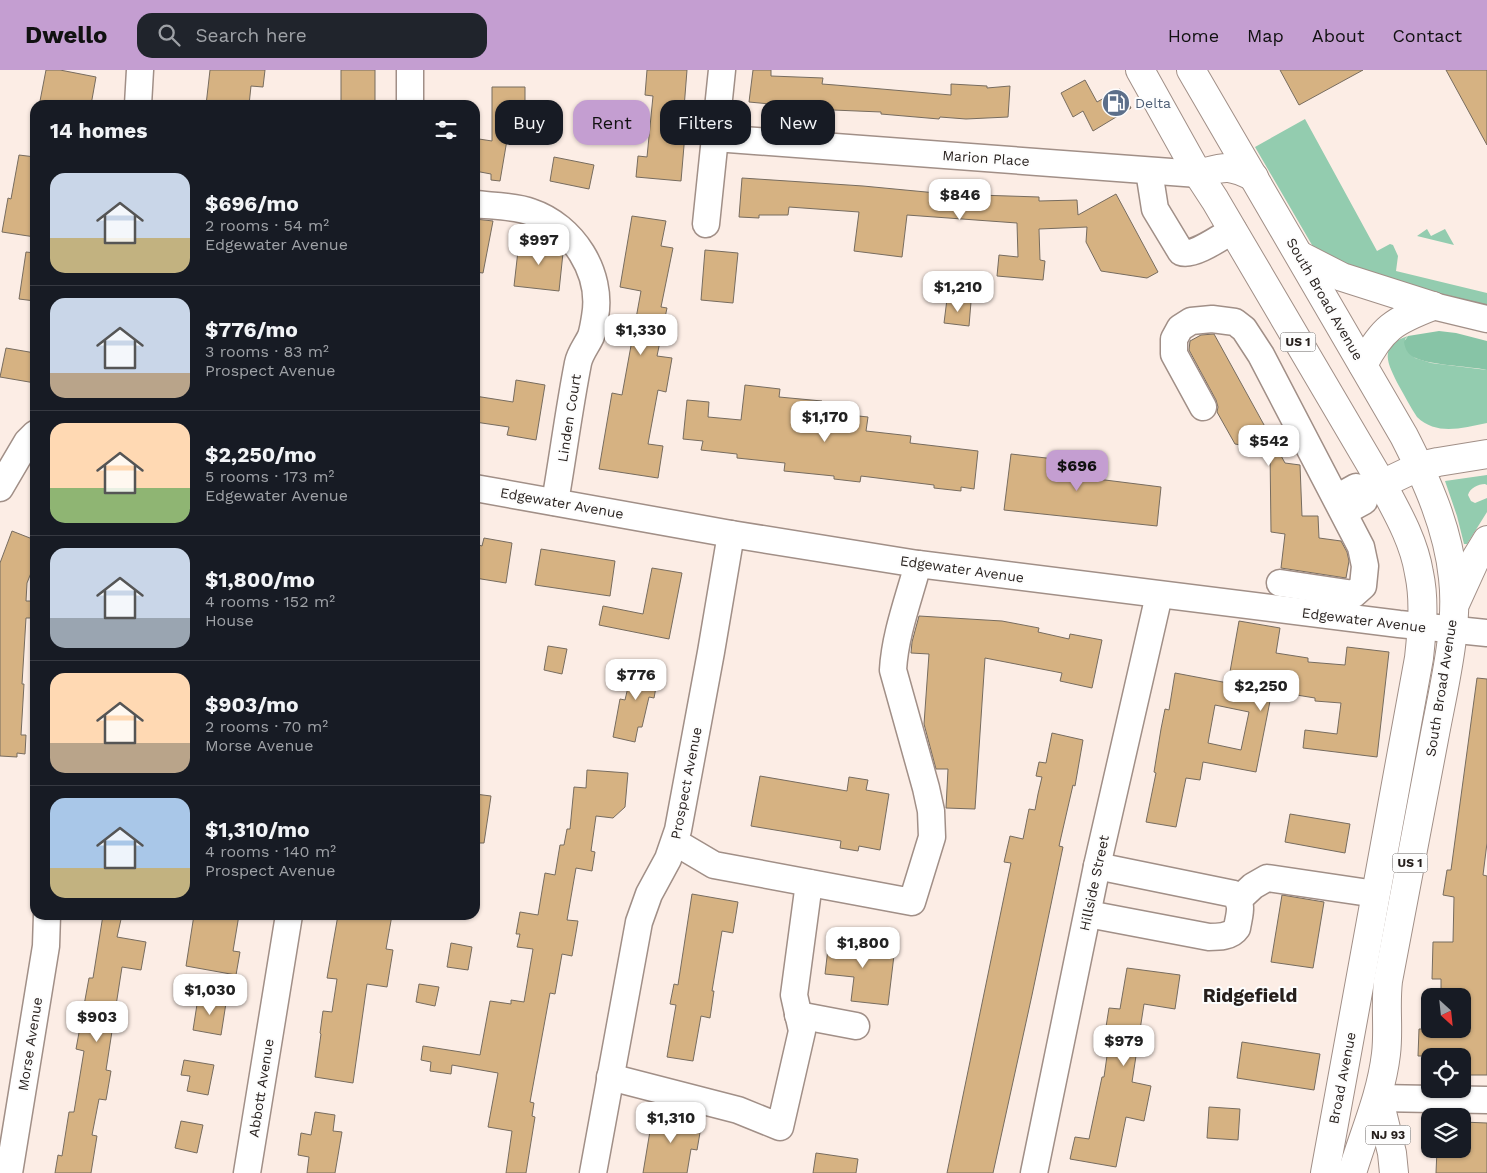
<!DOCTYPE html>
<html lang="en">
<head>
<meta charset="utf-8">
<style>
  :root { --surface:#171b24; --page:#20242c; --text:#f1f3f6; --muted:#9ea1a6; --line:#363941; --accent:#c49ed1 }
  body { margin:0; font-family:"Work Sans",sans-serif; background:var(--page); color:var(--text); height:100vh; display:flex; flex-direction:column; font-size:19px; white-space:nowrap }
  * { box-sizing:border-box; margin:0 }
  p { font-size:16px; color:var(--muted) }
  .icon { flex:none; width:28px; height:28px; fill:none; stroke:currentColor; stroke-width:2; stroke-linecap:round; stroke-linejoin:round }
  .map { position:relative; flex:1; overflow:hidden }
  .side { position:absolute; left:30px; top:30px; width:450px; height:820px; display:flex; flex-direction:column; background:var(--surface); border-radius:15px; box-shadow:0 1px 4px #0004 }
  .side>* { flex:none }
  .hud { position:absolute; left:495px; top:30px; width:475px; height:45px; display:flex; gap:10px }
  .needle { width:32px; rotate:153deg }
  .fabs { position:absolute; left:1421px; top:918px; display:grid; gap:10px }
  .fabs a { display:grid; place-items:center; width:50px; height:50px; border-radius:10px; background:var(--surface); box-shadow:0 1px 4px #0004; font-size:25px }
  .price { position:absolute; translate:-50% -42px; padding:0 11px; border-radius:10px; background:#fff; color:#222; font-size:16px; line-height:32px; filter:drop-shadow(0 1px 2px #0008) }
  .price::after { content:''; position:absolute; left:50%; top:30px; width:15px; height:11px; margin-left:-8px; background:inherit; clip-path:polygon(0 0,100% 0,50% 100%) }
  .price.active { background:var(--accent); color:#111 }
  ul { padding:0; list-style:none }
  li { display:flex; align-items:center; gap:15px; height:125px; padding:0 20px }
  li+li { border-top:1px solid var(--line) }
  li span { display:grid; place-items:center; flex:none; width:140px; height:100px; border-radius:15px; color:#555 }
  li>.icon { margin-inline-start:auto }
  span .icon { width:60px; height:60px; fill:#fffc; stroke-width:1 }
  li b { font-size:21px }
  h2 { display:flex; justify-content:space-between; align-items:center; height:60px; padding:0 20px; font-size:21px }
  .tag { padding:0 18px; border-radius:15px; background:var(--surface); box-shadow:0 1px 4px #0004; font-size:18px; line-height:45px }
  .tag.active { background:var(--accent); color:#111 }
  header { display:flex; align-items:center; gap:30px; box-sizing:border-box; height:70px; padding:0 25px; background:var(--accent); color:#111 }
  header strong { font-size:24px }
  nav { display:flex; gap:28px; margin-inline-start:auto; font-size:18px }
  .search { width:350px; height:45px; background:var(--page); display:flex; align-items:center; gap:12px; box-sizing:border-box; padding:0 18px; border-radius:15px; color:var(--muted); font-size:19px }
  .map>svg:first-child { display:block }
  .green { fill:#93ccaf }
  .forest { fill:#87c4a6 }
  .building { fill:#d6b282; stroke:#776c5f; fill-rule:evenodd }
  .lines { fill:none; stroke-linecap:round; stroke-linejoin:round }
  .minor-casing { stroke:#a18f87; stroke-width:29 }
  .major-casing { stroke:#a18f87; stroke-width:30 }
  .minor { stroke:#fff; stroke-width:26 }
  .major { stroke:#fff; stroke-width:28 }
  .labels { text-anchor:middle; stroke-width:4; stroke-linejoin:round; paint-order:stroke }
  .shield { fill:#fdfdfd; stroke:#666260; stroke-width:1 }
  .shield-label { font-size:12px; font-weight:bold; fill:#261f1c }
  .service-label { font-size:14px; fill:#4e5e75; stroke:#fdfdfd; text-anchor:start }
  .street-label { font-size:14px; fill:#261f1c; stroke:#fdfdfd }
  .district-label { font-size:19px; font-weight:bold; fill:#261f1c; stroke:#fdfdfd }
</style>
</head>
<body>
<header>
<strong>Dwello</strong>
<div class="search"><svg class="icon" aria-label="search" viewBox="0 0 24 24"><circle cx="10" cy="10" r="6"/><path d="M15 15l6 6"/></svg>Search here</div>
<nav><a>Home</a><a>Map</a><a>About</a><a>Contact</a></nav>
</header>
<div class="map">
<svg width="1487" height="1103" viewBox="0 0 1487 1103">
  <rect width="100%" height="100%" fill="#fcede5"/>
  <g class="green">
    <path d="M1305 49 1377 181 1390 174 1393 175 1398 186 1396 201 1487 223V236L1346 200 1319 183 1312 175 1255 77Z"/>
    <path d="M1427 159 1431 166 1445 159 1454 175 1417 166Z"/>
    <path d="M1408 266 1405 269 1415 288 1431 293 1487 300V353C1462 358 1437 366 1417 347 1410 337 1405 326 1399 316 1388 294 1377 276 1408 266Z"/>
    <path d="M1487 405V415L1485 414C1478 414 1470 418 1468 425L1471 431 1475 433 1487 428V442L1467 474H1464L1457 446 1445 411Z"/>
  </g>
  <path class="forest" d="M1439 261 1456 263 1487 271V300C1469 296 1424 295 1412 286 1407 283 1405 278 1404 272L1408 266Z"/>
  <g class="building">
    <path d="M46 0H60L96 7 91 35H59L40 31Z"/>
    <path d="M210 0H265L263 17 251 16 249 35H206Z"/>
    <rect x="341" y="0" width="34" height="33"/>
    <path d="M647 0H687L683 51 686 52 681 111 636 107 638 86 647 87 653 26 645 25Z"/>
    <path d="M753 0H771V6L823 8 822 14 835 15 951 25V14L987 16V18L1010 16 1008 47 966 49 940 47 939 49 881 44V42L833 40 749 32Z"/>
    <path d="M1280 0H1363L1299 35Z"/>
    <path d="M1446 0H1487V75Z"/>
    <path d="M1085 10 1097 32 1120 19 1131 38 1093 61 1083 41 1073 47 1061 23Z"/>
    <path d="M492 17H525V66L508 64 500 111 491 110V104L475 101V91L479 69 492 71Z"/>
    <path d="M19 85 35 87V167L2 162 8 128 11 129Z"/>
    <path d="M554 87 594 95 589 119 550 111Z"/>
    <path d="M742 108 863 116 947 124 1039 127V131L1077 130 1078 145 1116 124 1158 202 1147 208 1101 201 1086 172 1087 157 1039 159 1040 190 1045 191 1043 210 997 206 999 185 1018 187 1017 153 907 145 902 187 854 181 859 142 789 137 788 145H759V148L739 147Z"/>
    <path d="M632 146 666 151 661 176 673 178 661 237 667 238 657 286 672 288 666 322 658 320 648 374 663 376 658 408 599 399 612 323 622 325 641 221 620 217Z"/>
    <path d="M475 149 493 151 483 203 475 202Z"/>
    <path d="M519 172 556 175 560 180 563 183 559 221 514 216Z"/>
    <path d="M705 180 738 183 733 233 701 230Z"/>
    <path d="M26 182 35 183V231L19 229Z"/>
    <path d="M947 229 971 232 969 256 944 253Z"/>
    <path d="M1214 264 1285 393 1300 395 1302 446H1318L1319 468 1341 471 1347 482 1349 491 1346 508 1281 498 1285 464 1271 462 1270 380 1235 374 1217 342 1218 337 1216 330 1189 280 1190 271 1201 265Z"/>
    <path d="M6 278 35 283V313L0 307Z"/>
    <path d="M516 310 545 315 536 370 507 365 509 357 475 352V326L513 332Z"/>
    <path d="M745 315 780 319 779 327 822 331 821 342 868 347 866 361 911 366 910 373 978 381 974 419 961 417V421L934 418V415L861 406 860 412 834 409V406L784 401 785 393 737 388V384L701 380 703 371 683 369 687 330 709 332 708 347 741 350Z"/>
    <path d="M1011 384 1099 394 1097 409 1161 417 1157 456 1004 440Z"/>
    <path d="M12 461 35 470V493L27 513 26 531H33L32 548H26L22 614H24L21 665H26L25 684 17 683V687L0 686V493Z"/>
    <path d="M484 468 512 473 506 513 475 508V474L482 476Z"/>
    <path d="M541 479 615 491 610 526 535 515Z"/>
    <path d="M652 498 682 503 669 569 599 555 603 536 643 544Z"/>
    <path d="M919 546 1002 551 1039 558 1038 562 1069 569 1070 564 1102 570 1092 618 1060 611 1062 603 985 588 975 739 946 738 948 699H936L924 654 929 584 911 583 912 572Z"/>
    <path d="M1239 551 1280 558 1276 583 1308 588V592L1345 595 1347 577 1389 582 1377 687 1303 678 1305 660 1337 664 1341 633 1315 631V628L1272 621 1256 702 1203 692 1200 710 1186 708 1176 757 1146 752 1156 703 1154 702 1161 659 1165 639 1169 640 1175 603 1228 613ZM1215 635 1249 642 1241 680 1208 673Z"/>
    <path d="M548 576 567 579 562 604 544 600Z"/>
    <path d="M634 591 660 596 654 628 649 627 642 657H638L635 672 613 667 620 629 625 630Z"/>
    <path d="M1477 608 1487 609V773L1483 805 1487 806V1005H1462V986H1418L1419 959H1462V926H1441V909H1432L1433 872H1453L1454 827 1443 825 1447 800H1451Z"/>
    <path d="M1052 663 1083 670 1075 716 1073 715 1059 776 1063 777 1032 925 993 1103H947L1011 793 1004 792 1010 766 1023 769 1029 739 1035 740 1038 724 1042 707 1036 706 1039 692 1046 693Z"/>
    <path d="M587 700 628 703 625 737 613 748 596 746 591 781 595 782 592 801 576 798 567 850 578 851 572 886 562 884 555 924 550 923 530 1032 534 1033 532 1046 535 1047 526 1103H506L512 1061 488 1057 498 1003 452 995 451 1004 430 1001 431 992 421 990 423 976 480 985 490 931 511 934V930L524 932 533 879 517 877 520 864H516L520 842 538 845 545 803 555 805 560 775H564L567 759H570L574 717 586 718Z"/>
    <path d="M760 706 847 721 849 707 868 710 866 720 889 724 880 780 859 776 858 781 840 778 841 771 751 756Z"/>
    <path d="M475 724 491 726 484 773H475Z"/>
    <path d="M1290 744 1350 754 1345 783 1285 772Z"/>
    <path d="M692 824 738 832 733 863 722 861 712 921H714L710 948 701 946 693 991 667 987 676 935 670 934 674 914 678 915Z"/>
    <path d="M1282 825 1324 832 1313 898 1271 892Z"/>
    <path d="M103 845H122L117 867 146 872 141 900 122 897 106 1000 111 1001 106 1030 99 1029 92 1065 97 1066 91 1103H55L58 1085 62 1086 69 1042H74L84 981 76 979 89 908H93Z"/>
    <path d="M194 845H239L233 881 240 882 236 905 186 896Z"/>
    <path d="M338 845H392L386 879 393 880 387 917 367 914 353 1013 315 1007 321 964 320 963 323 941 332 942 337 909 327 908Z"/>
    <path d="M829 870 895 877 888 935 851 931 854 907 825 904Z"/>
    <path d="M451 873 472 877 468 900 447 897Z"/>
    <path d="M1127 898 1180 905 1175 939 1144 934 1132 1012 1151 1016 1144 1051 1126 1047 1116 1097 1070 1089 1075 1067 1089 1069 1102 1007H1104L1111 958 1106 957 1109 938 1120 939Z"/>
    <path d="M419 914 439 917 435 936 416 932Z"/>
    <path d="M198 928 226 933 221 965 193 960Z"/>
    <path d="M1242 972 1320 984 1314 1020 1237 1008Z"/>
    <path d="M184 990 214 995 208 1025 187 1021 190 1006 181 1005Z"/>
    <path d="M1209 1037 1240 1039 1238 1070 1207 1068Z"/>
    <path d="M315 1042 335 1045 333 1061 342 1062 335 1103H307L309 1087 298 1085 301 1063 311 1065Z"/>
    <path d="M653 1043 702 1051 697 1080 691 1079 687 1103H643Z"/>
    <path d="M181 1051 203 1055 197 1083 175 1078Z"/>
    <path d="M1462 1052 1487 1053V1103H1436L1437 1079H1462Z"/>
    <path d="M816 1083 858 1089 856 1103H813Z"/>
  </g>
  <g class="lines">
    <defs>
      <g id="minor">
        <path d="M138 35 140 0"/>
        <path d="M410 35V0"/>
        <path d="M715 68 1198 104"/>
        <path d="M1149 101 1155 139 1181 182C1193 187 1221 167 1233 160"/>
        <path d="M475 134C492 136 516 136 531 142 573 156 603 203 595 247 594 253 593 260 591 266 587 275 580 283 578 293 569 339 563 386 555 432"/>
        <path d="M706 154 722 0"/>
        <path d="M1433 236 1487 249"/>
        <path d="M1203 337 1174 284V269L1180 258 1191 251 1212 249 1235 252 1244 259 1261 285 1361 477 1365 496 1363 516 1354 524 1280 513"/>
        <path d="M0 418 27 372 35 364"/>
        <path d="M475 418 731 464 918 494 1399 554 1487 563"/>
        <path d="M1367 421 1356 417 1347 422 1344 433 1353 437 1364 431 1367 421 1382 414"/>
        <path d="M675 772 714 795 912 832 932 767 931 741 926 718 893 600C895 564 909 528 918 494"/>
        <path d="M1239 829 1253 816 1267 808 1376 824"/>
        <path d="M1088 844 1209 867C1218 867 1231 867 1237 858 1239 845 1244 835 1234 824L1097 796"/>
        <path d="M798 945 856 956"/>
        <path d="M610 1007 738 1040 780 1057 802 961 794 925 809 813"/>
        <path d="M1378 1028 1487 1030"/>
        <path d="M9 1103 46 876 47 845"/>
        <path d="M247 1103 289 845"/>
        <path d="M593 1103 639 852 649 824 668 789 678 760 711 582 731 464"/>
        <path d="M1034 1103 1097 796 1159 525"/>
      </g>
      <g id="major">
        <path d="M1140 0 1198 104 1215 130 1382 414C1397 442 1414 471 1419 503 1425 531 1422 560 1419 588L1325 1103"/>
        <path d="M1191 0 1404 366C1427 411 1448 458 1453 508 1459 558 1443 620 1434 669 1418 750 1403 831 1388 911 1385 936 1389 960 1386 984 1381 1026 1364 1063 1352 1103"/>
        <path d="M1198 104C1225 97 1227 94 1254 107"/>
        <path d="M1301 186 1342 207 1433 236"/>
        <path d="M1363 295C1382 258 1394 251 1433 236"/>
        <path d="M1382 414 1420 396 1438 392 1487 384"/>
        <path d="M1456 532 1476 488 1487 470"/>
        <path d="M1378 1026 1392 1083 1394 1103"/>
      </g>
    </defs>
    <use href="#minor" class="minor-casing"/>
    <use href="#major" class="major-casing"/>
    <use href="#minor" class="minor"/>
    <use href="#major" class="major"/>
  </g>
  <defs>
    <symbol id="fuel-disc" viewBox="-11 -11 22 22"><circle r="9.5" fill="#5c6f8a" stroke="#fdfdfd"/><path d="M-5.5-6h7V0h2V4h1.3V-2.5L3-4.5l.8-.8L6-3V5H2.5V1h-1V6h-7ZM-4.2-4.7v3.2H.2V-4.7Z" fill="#fff"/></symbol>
  </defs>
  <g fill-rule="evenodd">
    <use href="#fuel-disc" x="1100" y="17" width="32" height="32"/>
  </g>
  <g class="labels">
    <g class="shield">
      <rect x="1280.5" y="262.5" width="35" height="19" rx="4"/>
      <rect x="1392.5" y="783.5" width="35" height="19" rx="4"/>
      <rect x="1365.5" y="1055.5" width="45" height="19" rx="4"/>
    </g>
    <g class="shield-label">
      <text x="1298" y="276">US 1</text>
      <text x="1410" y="797">US 1</text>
      <text x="1388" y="1069">NJ 93</text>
    </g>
    <g class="service-label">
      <text x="1135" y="38">Delta</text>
    </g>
    <g class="street-label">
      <text transform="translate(986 88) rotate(4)" y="5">Marion Place</text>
      <text transform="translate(1325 229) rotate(60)" y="5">South Broad Avenue</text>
      <text transform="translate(569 348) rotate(-81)" y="5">Linden Court</text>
      <text transform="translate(562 433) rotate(10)" y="5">Edgewater Avenue</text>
      <text transform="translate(962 499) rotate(8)" y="5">Edgewater Avenue</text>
      <text transform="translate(1364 550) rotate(7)" y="5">Edgewater Avenue</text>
      <text transform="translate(1441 618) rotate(-81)" y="5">South Broad Avenue</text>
      <text transform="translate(686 713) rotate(-79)" y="5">Prospect Avenue</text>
      <text transform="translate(1094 813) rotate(-78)" y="5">Hillside Street</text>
      <text transform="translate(30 974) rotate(-81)" y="5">Morse Avenue</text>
      <text transform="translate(1342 1008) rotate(-79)" y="5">Broad Avenue</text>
      <text transform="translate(261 1018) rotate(-81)" y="5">Abbott Avenue</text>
    </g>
    <g class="district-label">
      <text x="1250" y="932">Ridgefield</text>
    </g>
  </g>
</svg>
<div class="fabs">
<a><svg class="needle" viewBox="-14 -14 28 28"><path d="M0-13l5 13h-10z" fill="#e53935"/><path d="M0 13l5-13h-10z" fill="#9ea1a6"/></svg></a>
<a><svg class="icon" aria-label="locate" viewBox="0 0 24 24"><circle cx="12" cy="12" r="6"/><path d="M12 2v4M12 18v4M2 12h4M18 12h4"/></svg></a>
<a><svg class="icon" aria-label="layers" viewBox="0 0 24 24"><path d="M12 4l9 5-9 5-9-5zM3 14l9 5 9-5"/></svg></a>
</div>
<b class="price" style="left:960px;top:151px">$846</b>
<b class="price" style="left:539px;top:196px">$997</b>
<b class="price" style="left:958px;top:243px">$1,210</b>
<b class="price" style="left:641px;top:286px">$1,330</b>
<b class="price" style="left:825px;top:373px">$1,170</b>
<b class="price" style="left:1269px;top:397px">$542</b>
<b class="price active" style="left:1077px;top:422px">$696</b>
<b class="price" style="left:636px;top:631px">$776</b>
<b class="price" style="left:1261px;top:642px">$2,250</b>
<b class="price" style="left:863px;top:899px">$1,800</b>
<b class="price" style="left:210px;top:946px">$1,030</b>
<b class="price" style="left:97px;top:973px">$903</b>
<b class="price" style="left:1124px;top:997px">$979</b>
<b class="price" style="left:671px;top:1074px">$1,310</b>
<div class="hud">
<a class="tag">Buy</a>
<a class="tag active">Rent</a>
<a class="tag">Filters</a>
<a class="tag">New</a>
</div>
<section class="side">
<h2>14 homes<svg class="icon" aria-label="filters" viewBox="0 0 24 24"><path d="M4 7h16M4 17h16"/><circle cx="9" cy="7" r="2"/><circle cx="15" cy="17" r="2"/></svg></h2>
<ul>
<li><span style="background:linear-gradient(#c9d6e8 65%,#c2b280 0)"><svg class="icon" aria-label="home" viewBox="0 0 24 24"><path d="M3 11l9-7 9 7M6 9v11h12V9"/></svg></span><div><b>$696/mo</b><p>2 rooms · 54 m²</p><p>Edgewater Avenue</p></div></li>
<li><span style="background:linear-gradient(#c9d6e8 75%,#b9a48a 0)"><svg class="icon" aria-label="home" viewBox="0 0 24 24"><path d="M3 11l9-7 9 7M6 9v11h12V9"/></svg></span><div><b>$776/mo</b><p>3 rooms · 83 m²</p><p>Prospect Avenue</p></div></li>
<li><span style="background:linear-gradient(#ffd9b3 65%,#8fb573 0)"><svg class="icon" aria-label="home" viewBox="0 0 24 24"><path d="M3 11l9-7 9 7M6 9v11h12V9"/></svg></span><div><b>$2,250/mo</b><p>5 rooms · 173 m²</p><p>Edgewater Avenue</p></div></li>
<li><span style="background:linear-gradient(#c9d6e8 70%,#9aa5b1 0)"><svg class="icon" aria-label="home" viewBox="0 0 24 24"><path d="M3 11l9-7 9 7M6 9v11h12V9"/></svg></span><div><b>$1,800/mo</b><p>4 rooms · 152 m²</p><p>House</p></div></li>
<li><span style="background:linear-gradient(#ffd9b3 70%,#b9a48a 0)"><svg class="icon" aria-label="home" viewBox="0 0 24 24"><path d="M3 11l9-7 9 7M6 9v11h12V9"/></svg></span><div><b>$903/mo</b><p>2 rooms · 70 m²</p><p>Morse Avenue</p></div></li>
<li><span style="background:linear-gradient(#a9c7e8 70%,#c2b280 0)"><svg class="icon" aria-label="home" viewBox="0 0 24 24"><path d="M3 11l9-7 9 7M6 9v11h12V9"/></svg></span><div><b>$1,310/mo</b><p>4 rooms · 140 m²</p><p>Prospect Avenue</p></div></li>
</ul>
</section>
</div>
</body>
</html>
